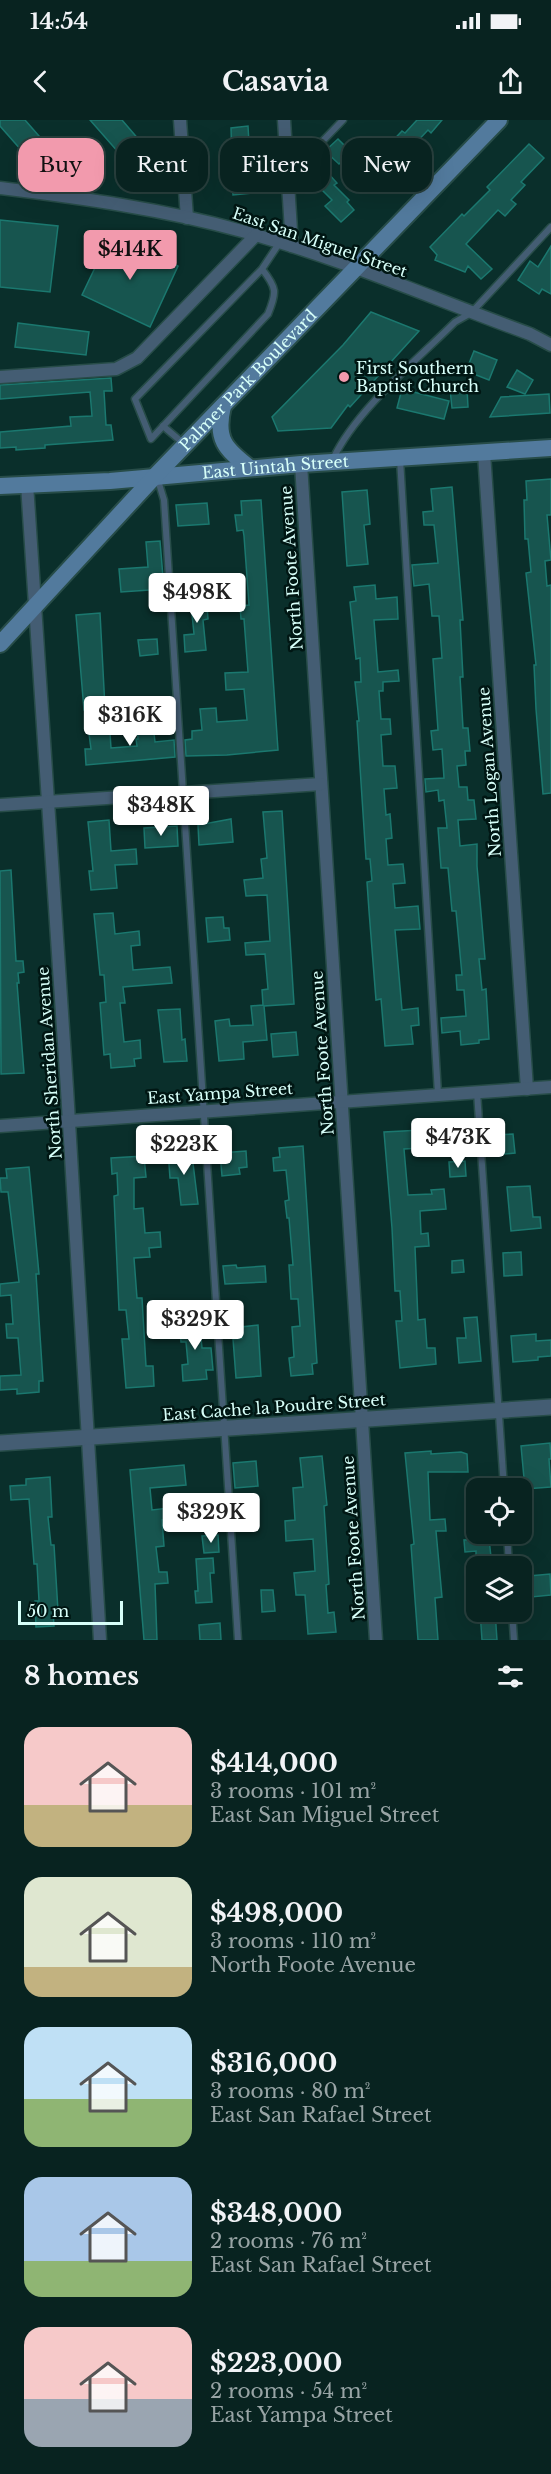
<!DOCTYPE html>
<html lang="en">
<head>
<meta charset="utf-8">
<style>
  :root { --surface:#082320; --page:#112b29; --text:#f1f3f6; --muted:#98a4a5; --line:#29403e; --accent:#f29aad }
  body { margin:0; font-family:"Libre Baskerville",serif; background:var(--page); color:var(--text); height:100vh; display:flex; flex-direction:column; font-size:22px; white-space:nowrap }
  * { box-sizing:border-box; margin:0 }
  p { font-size:20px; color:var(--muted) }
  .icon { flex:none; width:33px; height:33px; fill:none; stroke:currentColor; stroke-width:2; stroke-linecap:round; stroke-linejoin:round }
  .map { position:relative; height:1520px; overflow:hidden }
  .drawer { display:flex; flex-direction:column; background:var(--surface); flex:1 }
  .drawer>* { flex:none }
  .hud { position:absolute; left:18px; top:18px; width:516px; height:54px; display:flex; gap:12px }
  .tools { position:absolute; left:466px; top:1358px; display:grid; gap:12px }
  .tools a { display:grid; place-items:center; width:66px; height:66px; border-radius:12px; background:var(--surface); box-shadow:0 6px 24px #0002,0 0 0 2px var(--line); font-size:30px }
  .scale { position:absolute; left:18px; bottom:15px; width:105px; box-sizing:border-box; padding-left:6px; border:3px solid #d7fff9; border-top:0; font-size:16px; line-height:21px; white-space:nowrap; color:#d7fff9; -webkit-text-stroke:4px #001613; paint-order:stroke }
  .price { position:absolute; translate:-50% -51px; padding:0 14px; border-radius:6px; background:#fff; color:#222; font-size:20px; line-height:39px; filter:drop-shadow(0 2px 3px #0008) }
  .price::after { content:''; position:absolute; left:50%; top:36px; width:18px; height:14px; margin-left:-9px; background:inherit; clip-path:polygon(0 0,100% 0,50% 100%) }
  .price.on { background:var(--accent); color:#111 }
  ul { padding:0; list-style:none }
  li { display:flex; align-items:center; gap:18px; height:150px; padding:0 24px }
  li span { display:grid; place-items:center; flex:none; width:168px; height:120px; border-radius:18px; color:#555 }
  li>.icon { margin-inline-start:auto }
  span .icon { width:72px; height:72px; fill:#fffc; stroke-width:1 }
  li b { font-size:26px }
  h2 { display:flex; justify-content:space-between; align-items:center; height:72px; padding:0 24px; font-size:26px }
  .pill { padding:0 21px; border-radius:18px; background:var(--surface); box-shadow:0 6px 24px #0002,0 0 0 2px var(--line); font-size:21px; line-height:54px }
  .pill.on { background:var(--accent); color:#111 }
  .status { display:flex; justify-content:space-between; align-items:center; height:42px; padding:0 30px; background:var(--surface); direction:ltr }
  .status svg { height:16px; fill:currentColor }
  header { display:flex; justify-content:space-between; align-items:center; height:78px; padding:0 24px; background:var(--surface); font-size:27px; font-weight:700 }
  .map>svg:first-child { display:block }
  .building { fill:#17554f; stroke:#1b786f; stroke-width:1.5 }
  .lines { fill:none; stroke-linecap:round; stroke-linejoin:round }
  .service-casing { stroke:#274c48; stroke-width:9 }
  .minor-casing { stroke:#274c48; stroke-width:15 }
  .tertiary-casing { stroke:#274c48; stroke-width:18 }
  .secondary-casing { stroke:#274c48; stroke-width:20 }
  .service { stroke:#445d73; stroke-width:6 }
  .minor { stroke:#445d73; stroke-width:12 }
  .tertiary { stroke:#445d73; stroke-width:15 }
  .secondary { stroke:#527a9d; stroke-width:16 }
  .poi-dot { fill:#f29aad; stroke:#001613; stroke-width:2 }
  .labels { text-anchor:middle; stroke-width:5; stroke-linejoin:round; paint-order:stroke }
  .street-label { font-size:16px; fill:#d7fff9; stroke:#001613 }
  .poi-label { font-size:16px; fill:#d7fff9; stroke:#001613; text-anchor:start }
</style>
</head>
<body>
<div class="status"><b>14:54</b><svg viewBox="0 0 49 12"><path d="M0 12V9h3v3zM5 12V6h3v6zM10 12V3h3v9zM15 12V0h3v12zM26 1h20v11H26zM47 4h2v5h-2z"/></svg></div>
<header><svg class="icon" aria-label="back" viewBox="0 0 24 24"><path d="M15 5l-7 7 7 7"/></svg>Casavia<svg class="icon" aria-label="share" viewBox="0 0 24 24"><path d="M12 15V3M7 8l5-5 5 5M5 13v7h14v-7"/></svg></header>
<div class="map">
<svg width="551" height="1520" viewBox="0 0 551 1520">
  <rect width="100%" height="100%" fill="#0a2f2b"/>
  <g class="building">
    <path d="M0 0H25L46 24 29 39 0 6Z"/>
    <path d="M90 0H122L158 42 140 57Z"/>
    <path d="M417 0H442L431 13 428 10 373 68 360 55 402 11 405 13Z"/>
    <path d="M248 6 252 73 233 75 231 8Z"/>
    <path d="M338 19 351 32 339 44 325 31Z"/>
    <path d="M529 24 544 38 521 62 525 65 511 80 516 84 505 96 498 90 466 124 492 149 481 159 468 146 465 152 435 140 437 135 430 127 462 94 464 96 490 70 487 67Z"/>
    <path d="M327 52 337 63 334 65 349 80 347 82 354 90 341 102 325 86 332 80 315 63Z"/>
    <path d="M0 100 58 106 50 172 0 167Z"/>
    <path d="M111 114 178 146 150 207 82 175Z"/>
    <path d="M551 126V174L542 169 539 174 518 160 530 141 538 147Z"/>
    <path d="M371 192 419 211 350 287 348 285 331 308 278 311 272 297 343 225Z"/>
    <path d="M18 203 89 212 86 235 15 227Z"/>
    <path d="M474 231 497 240 489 260 466 251Z"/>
    <path d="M517 250 533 260 525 274 507 267Z"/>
    <path d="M111 258 112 271H104L106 305H111L113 320 45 325V328L16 330V327L0 328V312L71 306 70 297 92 296 90 272 0 279V265Z"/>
    <path d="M467 268 468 287 452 288 450 269Z"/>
    <path d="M402 269 449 281 444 299 397 288Z"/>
    <path d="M549 274 550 293 490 297 501 277Z"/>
    <path d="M551 359V395H547L551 440 545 441 547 466 551 465V673L543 674 536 589 534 545H536L526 453 531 452 528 419H525L524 380H527L526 361Z"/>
    <path d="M452 367 463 500H460L463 557H460L463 608H468L470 631H465L466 645 457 646 459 667H467L468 680H474L476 699 458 700 460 726 477 724V746L485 839H479L482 870 486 869 489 919 479 920V923L461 925 460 911 442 913 441 898 466 896 464 870H457L456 855H462L456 791H452L448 748H441L438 708H447L444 680 439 681 438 670 426 672 425 659 444 658 442 629 433 630 431 611 438 610 433 539 442 538 439 496H432L429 464 414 466 412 445 438 443 434 405H424L423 392 433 391 431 369Z"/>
    <path d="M367 370 370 404 364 405 368 444 347 446 342 372Z"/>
    <path d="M261 380 278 630 227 635 186 636 185 620 192 619V611L202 610 200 589 216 588 217 602 247 600 244 569 226 570 225 553 248 552 244 499H241L240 486 249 485 244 416 243 410 237 411 235 395H242L241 381Z"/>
    <path d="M207 383 209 404 178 406 176 385Z"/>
    <path d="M160 421 164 469 121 472 119 449 148 447 146 422Z"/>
    <path d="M375 465 376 479 397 477 398 499 374 500 378 552 398 550 399 561 383 562V571H379L381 599H390L391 614 381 615 383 646H395L397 668 384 669 386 695 390 694 392 718 386 719 388 745 403 744 405 763 393 764 395 788 418 786 420 809 395 810 402 890 418 888 419 905 411 906 413 924 385 926 381 879 376 880 369 791 367 762 372 761 370 739H366L357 601H359L355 562H361L360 538 356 539 350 482 356 481 354 467Z"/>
    <path d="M206 473 208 499 203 500 206 530 185 532 184 515 194 514 190 475Z"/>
    <path d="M100 493 105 588 84 590 76 495Z"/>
    <path d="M157 519 158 534 140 536 138 520Z"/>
    <path d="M152 596 155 622 174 620 175 637 86 645 85 629H91L89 614 110 613 111 628 137 626 136 619H138L136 598Z"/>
    <path d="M282 691 294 884 264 886 267 920 243 922 244 939 219 941 215 901 229 899 230 906 253 905 251 886 263 885 262 870 268 869 265 834 246 835 245 823 270 821 267 775 246 776 244 760 263 758 261 739 267 738 263 692Z"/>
    <path d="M231 699 233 722 199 725 198 705Z"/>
    <path d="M109 700 111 731 136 729 137 744 115 745 117 768 91 770 89 751H93L88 702Z"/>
    <path d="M177 706 178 726 145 728 144 708Z"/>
    <path d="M11 750 16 841H23L24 852 18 853 19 863H17L24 953 1 954 0 751Z"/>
    <path d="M113 793 115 814 139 811 140 825 131 826 133 850 170 847 172 863 123 867 125 883H120L124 922 140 920 141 938 134 939 135 946 111 948 110 934 104 935 100 883 106 882 104 855H100L94 794Z"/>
    <path d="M223 797 224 808H229L230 820 208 822 206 798Z"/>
    <path d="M180 889 182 920 185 919 187 941 164 942 158 890Z"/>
    <path d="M296 912 298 935 273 937 271 914Z"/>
    <path d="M422 1010V1011L455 1010 456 1032 441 1033V1027L404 1029 408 1075 432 1074 431 1070 444 1069 446 1089 420 1091 421 1114 428 1113 429 1126 415 1127 418 1200 425 1199 427 1228H435L436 1244 400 1248 396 1201H402L400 1171H395L392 1108 384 1012Z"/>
    <path d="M513 1014 515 1033 495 1035 493 1015Z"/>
    <path d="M303 1026 317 1243 312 1244 313 1254 291 1256 289 1238 294 1237 292 1207 300 1206 298 1179H291L289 1145H293L289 1098H287L285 1081 289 1080 286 1050 274 1051 273 1038 280 1037 279 1028Z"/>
    <path d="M181 1030 182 1036 192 1035 198 1084 181 1085 178 1058H170L168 1031Z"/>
    <path d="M246 1031 247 1047 239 1048 240 1054 222 1056 220 1033Z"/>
    <path d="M144 1036 146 1057 134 1058V1089L143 1088 145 1113 160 1112 161 1127 149 1128 150 1137 134 1138 137 1178H142L146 1246H153L154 1266 126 1268 122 1219H129L126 1190H119L114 1076 118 1075 117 1053 112 1054 111 1038Z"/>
    <path d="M465 1041 466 1056 450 1057 449 1042Z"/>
    <path d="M29 1047 39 1154H36L43 1261H39V1272L17 1274V1269L0 1270V1256L21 1255 18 1218H7L6 1204H13L11 1175 0 1176V1164L19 1162 8 1072H1L0 1058H7L6 1049Z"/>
    <path d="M530 1066 533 1097H540L541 1108 511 1111 507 1067Z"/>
    <path d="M521 1132 522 1155 504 1156 503 1133Z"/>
    <path d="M463 1140 464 1152 452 1153V1141Z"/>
    <path d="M236 1145 237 1148 265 1146 266 1162 225 1164 223 1146Z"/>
    <path d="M477 1197 481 1241 459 1243 457 1218H466L464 1198Z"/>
    <path d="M199 1198 202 1228H211L213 1250H206L207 1259 183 1261 182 1245 188 1244 186 1222H181L179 1199Z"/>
    <path d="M258 1205 261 1256 236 1258 233 1219 242 1218 241 1207Z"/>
    <path d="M536 1214V1221L551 1220V1236L538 1237V1240L513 1242 511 1216Z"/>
    <path d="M550 1323 551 1339H549L551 1367 525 1369 521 1326Z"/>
    <path d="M431 1331V1334L461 1332 467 1334 468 1352H428L430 1400 445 1399 446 1411H436L442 1477 435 1478 438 1520H418L411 1425 414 1424 405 1333Z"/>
    <path d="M322 1336 327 1385 324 1386 329 1464 326 1465 328 1493 334 1492 336 1512 308 1514 305 1475H296L294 1453 315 1451 313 1419 286 1421 285 1401 295 1400 293 1368 303 1367 300 1338Z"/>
    <path d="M256 1341 258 1366 235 1368 233 1343Z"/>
    <path d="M184 1345 186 1365 150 1368 152 1390 169 1388V1399L162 1400 164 1426 156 1427 159 1452H167L168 1463 155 1464 157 1520H144L130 1350Z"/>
    <path d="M50 1357 52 1397H48L51 1425H54L58 1491 53 1492 54 1506 36 1507 35 1481H39L37 1444H34L29 1379 11 1380 10 1366 26 1365V1359Z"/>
    <path d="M218 1415 219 1432 204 1433 202 1416Z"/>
    <path d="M489 1419 491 1437H476V1431L465 1432 464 1420Z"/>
    <path d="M213 1438 214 1453H210L212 1482 196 1483 195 1471H198L196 1439Z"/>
    <path d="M550 1454 551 1475 531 1477 529 1456Z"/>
    <path d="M261 1470H273L275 1491 262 1492Z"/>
    <path d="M480 1491H495L497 1520H482Z"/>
    <path d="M220 1503 221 1520H200L199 1505Z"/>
  </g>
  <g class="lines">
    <defs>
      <g id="service">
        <path d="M288 57 343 0"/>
        <path d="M262 149C277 168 277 172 268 194L151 319 135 279 262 149 280 122"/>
        <path d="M163 306 183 323"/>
        <path d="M333 339C356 290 416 241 455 202L471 193 551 107"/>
        <path d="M400 339 438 974"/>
        <path d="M157 357 164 380 238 1520"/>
        <path d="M477 972 504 1368"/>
        <path d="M507 1413 509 1446"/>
        <path d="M512 1491 514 1520"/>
      </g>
      <g id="minor">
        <path d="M180 0 187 98"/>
        <path d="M284 0 292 126"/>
        <path d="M0 68C81 78 163 89 242 111 340 138 434 179 530 214L551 225"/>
        <path d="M0 257 116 249 137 238 256 115"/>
        <path d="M484 333 527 969"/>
        <path d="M301 344 376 1520"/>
        <path d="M27 364 67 969 100 1520"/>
        <path d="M0 685 321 664"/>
        <path d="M0 1006 551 967"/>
      </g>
      <path id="tertiary" d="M0 1323 551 1287"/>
      <g id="secondary">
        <path d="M223 286C215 319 225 329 250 348"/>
        <path id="s1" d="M0 366 110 361 301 344 551 328"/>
        <path id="s2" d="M0 524 156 355 499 0"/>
      </g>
    </defs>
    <use href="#service" class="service-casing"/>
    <use href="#minor" class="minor-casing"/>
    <use href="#tertiary" class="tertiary-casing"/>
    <use href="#secondary" class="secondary-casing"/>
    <use href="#service" class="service"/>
    <use href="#minor" class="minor"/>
    <use href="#tertiary" class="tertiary"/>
    <use href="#secondary" class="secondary"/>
  </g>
  <circle class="poi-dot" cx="344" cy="257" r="6"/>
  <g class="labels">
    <g class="street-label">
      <text transform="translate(320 122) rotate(19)" y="6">East San Miguel Street</text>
      <text dy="6" stroke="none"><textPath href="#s2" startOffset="362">Palmer Park Boulevard</textPath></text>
      <text dy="6" stroke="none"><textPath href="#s1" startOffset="276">East Uintah Street</textPath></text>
      <text transform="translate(291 448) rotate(-94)" y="6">North Foote Avenue</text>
      <text transform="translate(489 652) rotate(-94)" y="6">North Logan Avenue</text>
      <text transform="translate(322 933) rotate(-94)" y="6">North Foote Avenue</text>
      <text transform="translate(49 943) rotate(-94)" y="6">North Sheridan Avenue</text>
      <text transform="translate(220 973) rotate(-4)" y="6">East Yampa Street</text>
      <text transform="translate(274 1287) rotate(-4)" y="6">East Cache la Poudre Street</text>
      <text transform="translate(353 1418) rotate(-94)" y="6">North Foote Avenue</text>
    </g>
    <g class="poi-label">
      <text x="356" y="254">First Southern<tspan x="356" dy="18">Baptist Church</tspan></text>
    </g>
  </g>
</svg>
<div class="tools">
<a><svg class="icon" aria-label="locate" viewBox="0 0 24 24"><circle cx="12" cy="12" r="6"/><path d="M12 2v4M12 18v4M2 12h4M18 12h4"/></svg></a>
<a><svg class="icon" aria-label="layers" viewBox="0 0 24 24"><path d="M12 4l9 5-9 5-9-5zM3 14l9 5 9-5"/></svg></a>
</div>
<div class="scale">50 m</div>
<b class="price on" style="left:130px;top:161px">$414K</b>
<b class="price" style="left:197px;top:504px">$498K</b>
<b class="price" style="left:130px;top:627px">$316K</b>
<b class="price" style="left:161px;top:717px">$348K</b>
<b class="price" style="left:458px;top:1049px">$473K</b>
<b class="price" style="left:184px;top:1056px">$223K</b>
<b class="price" style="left:195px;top:1231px">$329K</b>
<b class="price" style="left:211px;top:1424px">$329K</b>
<div class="hud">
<a class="pill on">Buy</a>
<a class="pill">Rent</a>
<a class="pill">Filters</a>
<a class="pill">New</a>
</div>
</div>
<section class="drawer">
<h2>8 homes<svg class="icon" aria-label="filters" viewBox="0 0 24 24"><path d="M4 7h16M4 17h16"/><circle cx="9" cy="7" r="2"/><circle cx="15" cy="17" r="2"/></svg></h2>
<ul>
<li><span style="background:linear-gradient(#f6c9c9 65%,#c2b280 0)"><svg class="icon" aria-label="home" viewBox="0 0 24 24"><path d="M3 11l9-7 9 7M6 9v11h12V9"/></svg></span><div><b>$414,000</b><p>3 rooms · 101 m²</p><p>East San Miguel Street</p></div></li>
<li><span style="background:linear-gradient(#dfe7d0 75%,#c2b280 0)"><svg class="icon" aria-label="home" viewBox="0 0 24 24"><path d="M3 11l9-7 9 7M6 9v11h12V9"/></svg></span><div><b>$498,000</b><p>3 rooms · 110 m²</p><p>North Foote Avenue</p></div></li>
<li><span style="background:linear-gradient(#bfe0f5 60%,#8fb573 0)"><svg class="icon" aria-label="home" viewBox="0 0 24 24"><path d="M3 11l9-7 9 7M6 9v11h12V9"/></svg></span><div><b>$316,000</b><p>3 rooms · 80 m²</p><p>East San Rafael Street</p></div></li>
<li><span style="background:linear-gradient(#a9c7e8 70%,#8fb573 0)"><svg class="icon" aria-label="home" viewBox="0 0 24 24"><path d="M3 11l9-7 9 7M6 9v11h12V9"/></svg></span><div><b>$348,000</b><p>2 rooms · 76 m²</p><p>East San Rafael Street</p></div></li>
<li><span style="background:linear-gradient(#f6c9c9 60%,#9aa5b1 0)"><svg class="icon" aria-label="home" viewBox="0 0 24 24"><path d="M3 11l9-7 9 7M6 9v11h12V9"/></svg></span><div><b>$223,000</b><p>2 rooms · 54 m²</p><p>East Yampa Street</p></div></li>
</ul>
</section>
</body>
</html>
